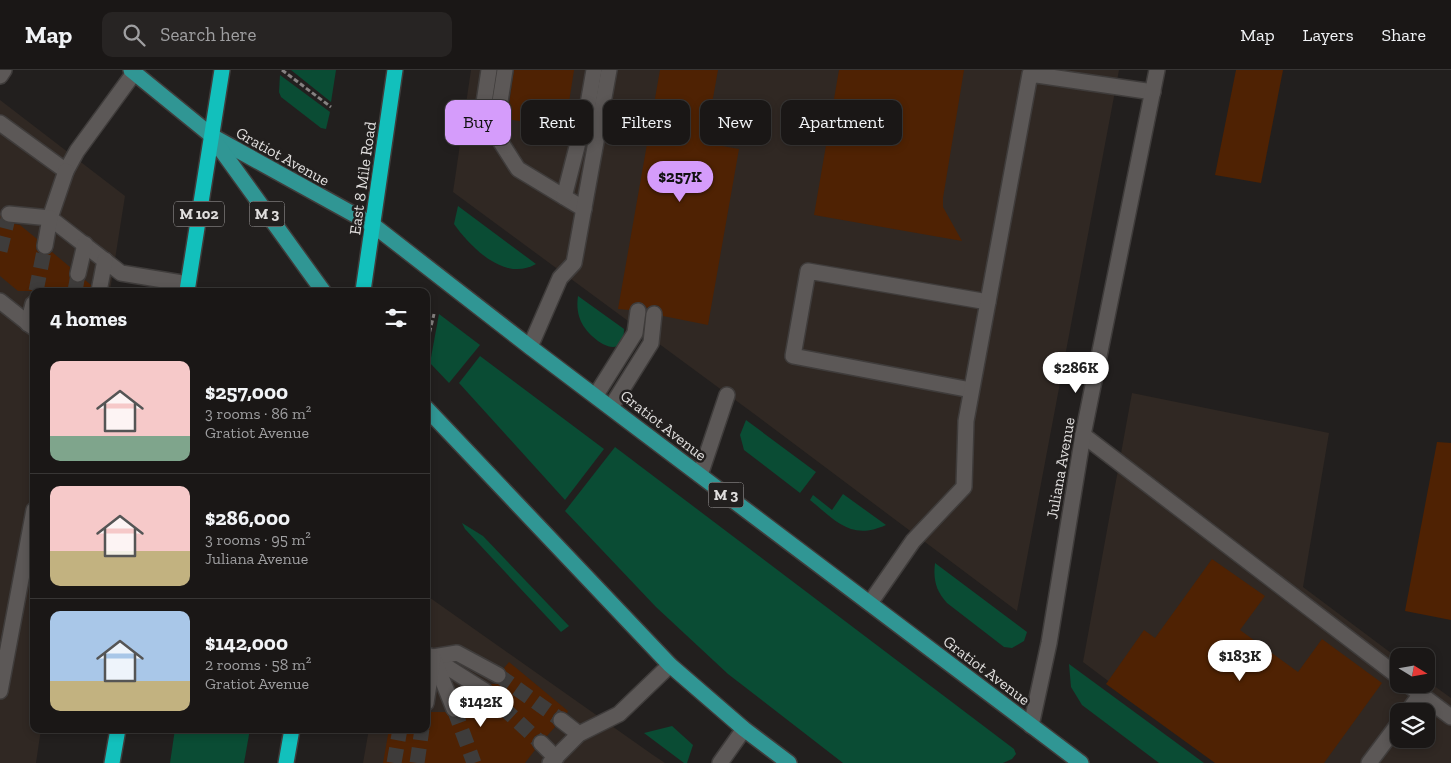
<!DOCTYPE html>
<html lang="en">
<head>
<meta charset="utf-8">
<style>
  :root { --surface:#1a1716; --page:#272423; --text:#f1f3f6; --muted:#9f9fa1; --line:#383635; --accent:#d59cfb }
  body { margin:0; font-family:"Zilla Slab",serif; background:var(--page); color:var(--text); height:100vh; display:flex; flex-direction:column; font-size:19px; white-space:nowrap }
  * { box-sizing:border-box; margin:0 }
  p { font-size:16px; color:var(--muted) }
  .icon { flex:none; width:28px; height:28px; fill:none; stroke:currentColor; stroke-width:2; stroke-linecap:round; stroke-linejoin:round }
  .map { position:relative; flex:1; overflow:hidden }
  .side { position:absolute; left:30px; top:218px; width:400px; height:445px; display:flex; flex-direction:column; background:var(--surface); border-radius:10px; box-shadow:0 2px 8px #0003,0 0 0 1px var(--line) }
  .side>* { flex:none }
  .top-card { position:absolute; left:445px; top:30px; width:475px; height:45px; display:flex; gap:10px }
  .needle { width:32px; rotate:101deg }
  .fabs { position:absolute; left:1390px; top:578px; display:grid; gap:10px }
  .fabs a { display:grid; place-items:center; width:45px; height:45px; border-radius:10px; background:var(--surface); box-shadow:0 2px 8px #0003,0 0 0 1px var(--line); font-size:25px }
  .price { position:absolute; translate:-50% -42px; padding:0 11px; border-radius:18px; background:#fff; color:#222; font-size:16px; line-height:32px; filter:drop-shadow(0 1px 2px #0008) }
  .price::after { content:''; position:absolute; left:50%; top:30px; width:15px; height:11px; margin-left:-8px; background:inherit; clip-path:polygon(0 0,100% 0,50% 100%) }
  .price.on { background:var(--accent); color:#111 }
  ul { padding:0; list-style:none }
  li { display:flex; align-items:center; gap:15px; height:125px; padding:0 20px }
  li+li { border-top:1px solid var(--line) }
  li span { display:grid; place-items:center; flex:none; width:140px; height:100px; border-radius:10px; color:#555 }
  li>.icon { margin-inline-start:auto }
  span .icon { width:60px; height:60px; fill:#fffc; stroke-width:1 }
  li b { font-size:21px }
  h2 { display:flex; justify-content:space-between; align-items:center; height:60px; padding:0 20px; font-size:21px }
  .pill { padding:0 18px; border-radius:10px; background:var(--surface); box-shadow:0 2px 8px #0003,0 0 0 1px var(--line); font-size:18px; line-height:45px }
  .pill.on { background:var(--accent); color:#111 }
  header { display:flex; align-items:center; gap:30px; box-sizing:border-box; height:70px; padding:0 25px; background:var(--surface); border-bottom:1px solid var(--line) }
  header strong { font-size:24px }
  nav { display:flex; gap:28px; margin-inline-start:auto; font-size:18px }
  .search { width:350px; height:45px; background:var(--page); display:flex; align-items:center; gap:12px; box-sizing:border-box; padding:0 18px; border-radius:10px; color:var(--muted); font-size:19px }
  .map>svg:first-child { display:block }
  .built { fill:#302823; fill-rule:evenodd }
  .green { fill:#0a4c34 }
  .building { fill:#4f2203 }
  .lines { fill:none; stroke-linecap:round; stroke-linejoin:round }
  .minor-tunnel { stroke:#3e3c3b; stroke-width:15; stroke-dasharray:15 8; stroke-linecap:butt }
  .minor-casing { stroke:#3f3c3b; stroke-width:18 }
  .major-casing { stroke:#3f3c3b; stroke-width:18 }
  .highway-casing { stroke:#3f3c3b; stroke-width:18 }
  .path { stroke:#858281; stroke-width:3; stroke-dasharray:5 2.5; stroke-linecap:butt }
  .minor { stroke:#5c5857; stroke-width:15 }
  .major { stroke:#309694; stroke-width:15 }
  .highway { stroke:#12c0bc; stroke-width:15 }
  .labels { text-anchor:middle; stroke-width:5; stroke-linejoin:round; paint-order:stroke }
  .shield { fill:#221f1e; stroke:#a7a5a4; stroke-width:1 }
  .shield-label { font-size:15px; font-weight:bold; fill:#e0dedd }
  .street-label { font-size:16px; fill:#e0dedd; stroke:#221f1e }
</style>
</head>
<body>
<header>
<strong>Map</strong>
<div class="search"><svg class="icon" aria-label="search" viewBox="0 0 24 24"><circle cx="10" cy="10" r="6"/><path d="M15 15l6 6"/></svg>Search here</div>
<nav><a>Map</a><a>Layers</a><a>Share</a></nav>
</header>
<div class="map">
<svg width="1451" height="693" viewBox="0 0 1451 693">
  <rect width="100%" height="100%" fill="#221f1e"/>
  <g class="built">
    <path d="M471 0H1119L1017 541 757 346 453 122Z"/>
    <path d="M0 30 125 126 110 221H34V659H41L36 693H0Z"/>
    <path d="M1132 323 1329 363 1303 517 1399 589V614H1426V610L1451 628V693H1217L1083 592ZM1399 641H1426V669H1399Z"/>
    <path d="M426 525 653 685 665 693H363L369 659H426Z"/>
  </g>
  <g class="green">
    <path d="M291 0H336L331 32Z"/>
    <path d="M280 5 330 42 326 59 321 58 281 27 279 22Z"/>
    <path d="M458 136 536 194C505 212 471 178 454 154Z"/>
    <path d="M578 226 624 259C624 296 586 267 580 249 577 241 577 233 578 226Z"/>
    <path d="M439 244 480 275 449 313 430 293Z"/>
    <path d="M480 286 604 379 565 430 459 313Z"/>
    <path d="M746 350 816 402 800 423 744 380 740 365Z"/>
    <path d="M615 377 1014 679 1016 684 1012 689 1003 693H843L728 604 656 537 565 441Z"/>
    <path d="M843 424 886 455C851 471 836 451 810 430L813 425 832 440Z"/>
    <path d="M462 453 483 466 569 556 561 562 465 459Z"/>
    <path d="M935 493 1027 562 1024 571 1012 578 1004 577 947 533C936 521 933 510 935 493Z"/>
    <path d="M1069 594 1204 693H1159L1082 635 1071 617Z"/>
    <path d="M672 656 693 675 687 693H684L644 663Z"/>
    <path d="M175 659H250L244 693H170Z"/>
  </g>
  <g class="building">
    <path d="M514 0H574L565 58 507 49Z"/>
    <path d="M660 0H718L705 73 739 79 708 255 663 246 659 236 654 235 647 238 640 232 634 233 629 240 618 239Z"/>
    <path d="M839 0H964L943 128V137L962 171 814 145Z"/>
    <path d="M1236 0H1283L1261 113 1215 105Z"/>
    <path d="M0 145 4 152 20 155 37 169 36 179 39 183 44 185 52 182 70 197 69 206 71 210 80 213 85 210 91 215 90 221H18L0 206Z"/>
    <path d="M1437 372 1451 373V550L1405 541Z"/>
    <path d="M1212 489 1265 526 1240 560 1298 602 1322 569 1382 613 1324 693H1215L1106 614 1144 560 1155 568Z"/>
    <path d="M509 592 568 641 567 643 558 641 554 644 552 649 555 657 547 666 539 664 534 667 532 675 535 680 525 693H383L389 659H426V642H445L452 648 458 647 463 641V636L479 628 485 630 493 626 494 621 491 614H499L506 610 507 604 504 598Z"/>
  </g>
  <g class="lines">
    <g class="minor-tunnel">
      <path d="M0 181 9 144"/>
      <path d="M36 221 45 176"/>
      <path d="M75 221 78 204"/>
      <path d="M498 605 561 650"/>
      <path d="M485 621 541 673"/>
      <path d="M454 639 474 693"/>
      <path d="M394 693 400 659"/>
      <path d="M417 693 422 659"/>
    </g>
    <defs>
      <g id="minor">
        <path d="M489 0 481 52 495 63 518 99 584 139"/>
        <path d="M0 6 4 0"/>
        <path d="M0 53 66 101 77 81 134 3"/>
        <path d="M495 63 505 0"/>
        <path d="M66 101 50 148 121 203 188 214"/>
        <path d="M564 127 588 34 594 0"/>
        <path d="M9 144 50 148 45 176"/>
        <path d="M78 204 85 174"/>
        <path d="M99 221 105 190"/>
        <path d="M0 231 34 258"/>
        <path d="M28 254 33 234"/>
        <path d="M530 277 560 208 574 193 609 0"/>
        <path d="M971 320 793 286 808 201 988 232"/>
        <path d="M596 325 635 263 638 241"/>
        <path d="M611 337 651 273 654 244"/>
        <path d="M1083 365 1399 607"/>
        <path d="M700 405 727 325"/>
        <path d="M870 533 913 471 964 417 966 351 1030 4 1153 22"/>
        <path d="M430 586 485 621"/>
        <path d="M433 587 457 583 498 605"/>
        <path d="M433 587 454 639"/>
        <path d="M1407 614 1451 647"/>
        <path d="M0 621 34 440"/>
        <path d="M426 633 433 589"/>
        <path d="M1408 641 1421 624"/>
        <path d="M561 650 579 664"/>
        <path d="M1031 656 1049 573 1083 365 1157 0"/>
        <path d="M541 673 556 688"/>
        <path d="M550 693 579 664 619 644 670 595"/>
        <path d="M720 693 744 659"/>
        <path d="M1369 693 1399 653"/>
      </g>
      <g id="major">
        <path d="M131 0 212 66 373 155 530 277 1081 693"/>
        <path d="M214 70 323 221"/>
        <path d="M426 338 670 595 744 659 789 693"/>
      </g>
      <g id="highway">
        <path d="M187 221 222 0"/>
        <path d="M363 221 395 0"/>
        <path d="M112 693 118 659"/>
        <path d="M286 693 292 659"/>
      </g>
    </defs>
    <use href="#minor" class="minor-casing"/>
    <use href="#major" class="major-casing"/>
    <use href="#highway" class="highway-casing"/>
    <g class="path">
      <path d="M282 0 331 37"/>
      <path d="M522 57 553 62"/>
      <path d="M230 219 233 221"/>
      <path d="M426 277 434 244"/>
    </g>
    <use href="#minor" class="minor"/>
    <use href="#major" class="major"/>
    <use href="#highway" class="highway"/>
  </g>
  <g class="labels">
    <g class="shield">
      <rect x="174" y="131.5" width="50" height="25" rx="4"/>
      <rect x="249.5" y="131.5" width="35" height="25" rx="4"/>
      <rect x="708.5" y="412.5" width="35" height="25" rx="4"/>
    </g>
    <g class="shield-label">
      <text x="199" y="149">M 102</text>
      <text x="267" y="149">M 3</text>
      <text x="726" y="430">M 3</text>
    </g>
    <g class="street-label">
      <text transform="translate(283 86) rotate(29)" y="6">Gratiot Avenue</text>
      <text transform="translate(362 108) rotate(-82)" y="6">East 8 Mile Road</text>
      <text transform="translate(664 355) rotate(38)" y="6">Gratiot Avenue</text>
      <text transform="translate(1060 398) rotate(-80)" y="6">Juliana Avenue</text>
      <text transform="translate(987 600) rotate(37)" y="6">Gratiot Avenue</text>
    </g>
  </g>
</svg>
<div class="fabs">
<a><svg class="needle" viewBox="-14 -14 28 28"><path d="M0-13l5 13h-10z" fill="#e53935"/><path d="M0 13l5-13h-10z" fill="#9f9fa1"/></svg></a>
<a><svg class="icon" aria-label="layers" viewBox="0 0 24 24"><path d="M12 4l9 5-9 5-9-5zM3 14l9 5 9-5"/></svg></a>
</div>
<b class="price on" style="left:680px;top:133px">$257K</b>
<b class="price" style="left:1076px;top:324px">$286K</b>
<b class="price" style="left:1240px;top:612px">$183K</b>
<b class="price" style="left:481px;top:658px">$142K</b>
<div class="top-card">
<a class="pill on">Buy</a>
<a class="pill">Rent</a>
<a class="pill">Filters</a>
<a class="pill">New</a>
<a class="pill">Apartment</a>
</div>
<section class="side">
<h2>4 homes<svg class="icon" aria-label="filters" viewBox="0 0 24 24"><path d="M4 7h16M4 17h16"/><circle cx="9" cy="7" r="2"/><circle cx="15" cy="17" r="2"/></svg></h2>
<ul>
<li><span style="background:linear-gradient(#f6c9c9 75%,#7fa58c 0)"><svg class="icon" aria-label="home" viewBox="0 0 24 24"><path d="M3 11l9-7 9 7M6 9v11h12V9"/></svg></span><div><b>$257,000</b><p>3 rooms · 86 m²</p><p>Gratiot Avenue</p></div></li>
<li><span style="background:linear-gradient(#f6c9c9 65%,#c2b280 0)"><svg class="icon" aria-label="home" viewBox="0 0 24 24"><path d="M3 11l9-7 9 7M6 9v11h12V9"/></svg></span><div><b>$286,000</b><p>3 rooms · 95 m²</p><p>Juliana Avenue</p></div></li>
<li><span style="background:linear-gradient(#a9c7e8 70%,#c2b280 0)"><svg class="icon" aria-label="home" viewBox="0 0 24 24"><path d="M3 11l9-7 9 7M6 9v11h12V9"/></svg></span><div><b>$142,000</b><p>2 rooms · 58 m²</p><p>Gratiot Avenue</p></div></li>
</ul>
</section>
</div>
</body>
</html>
